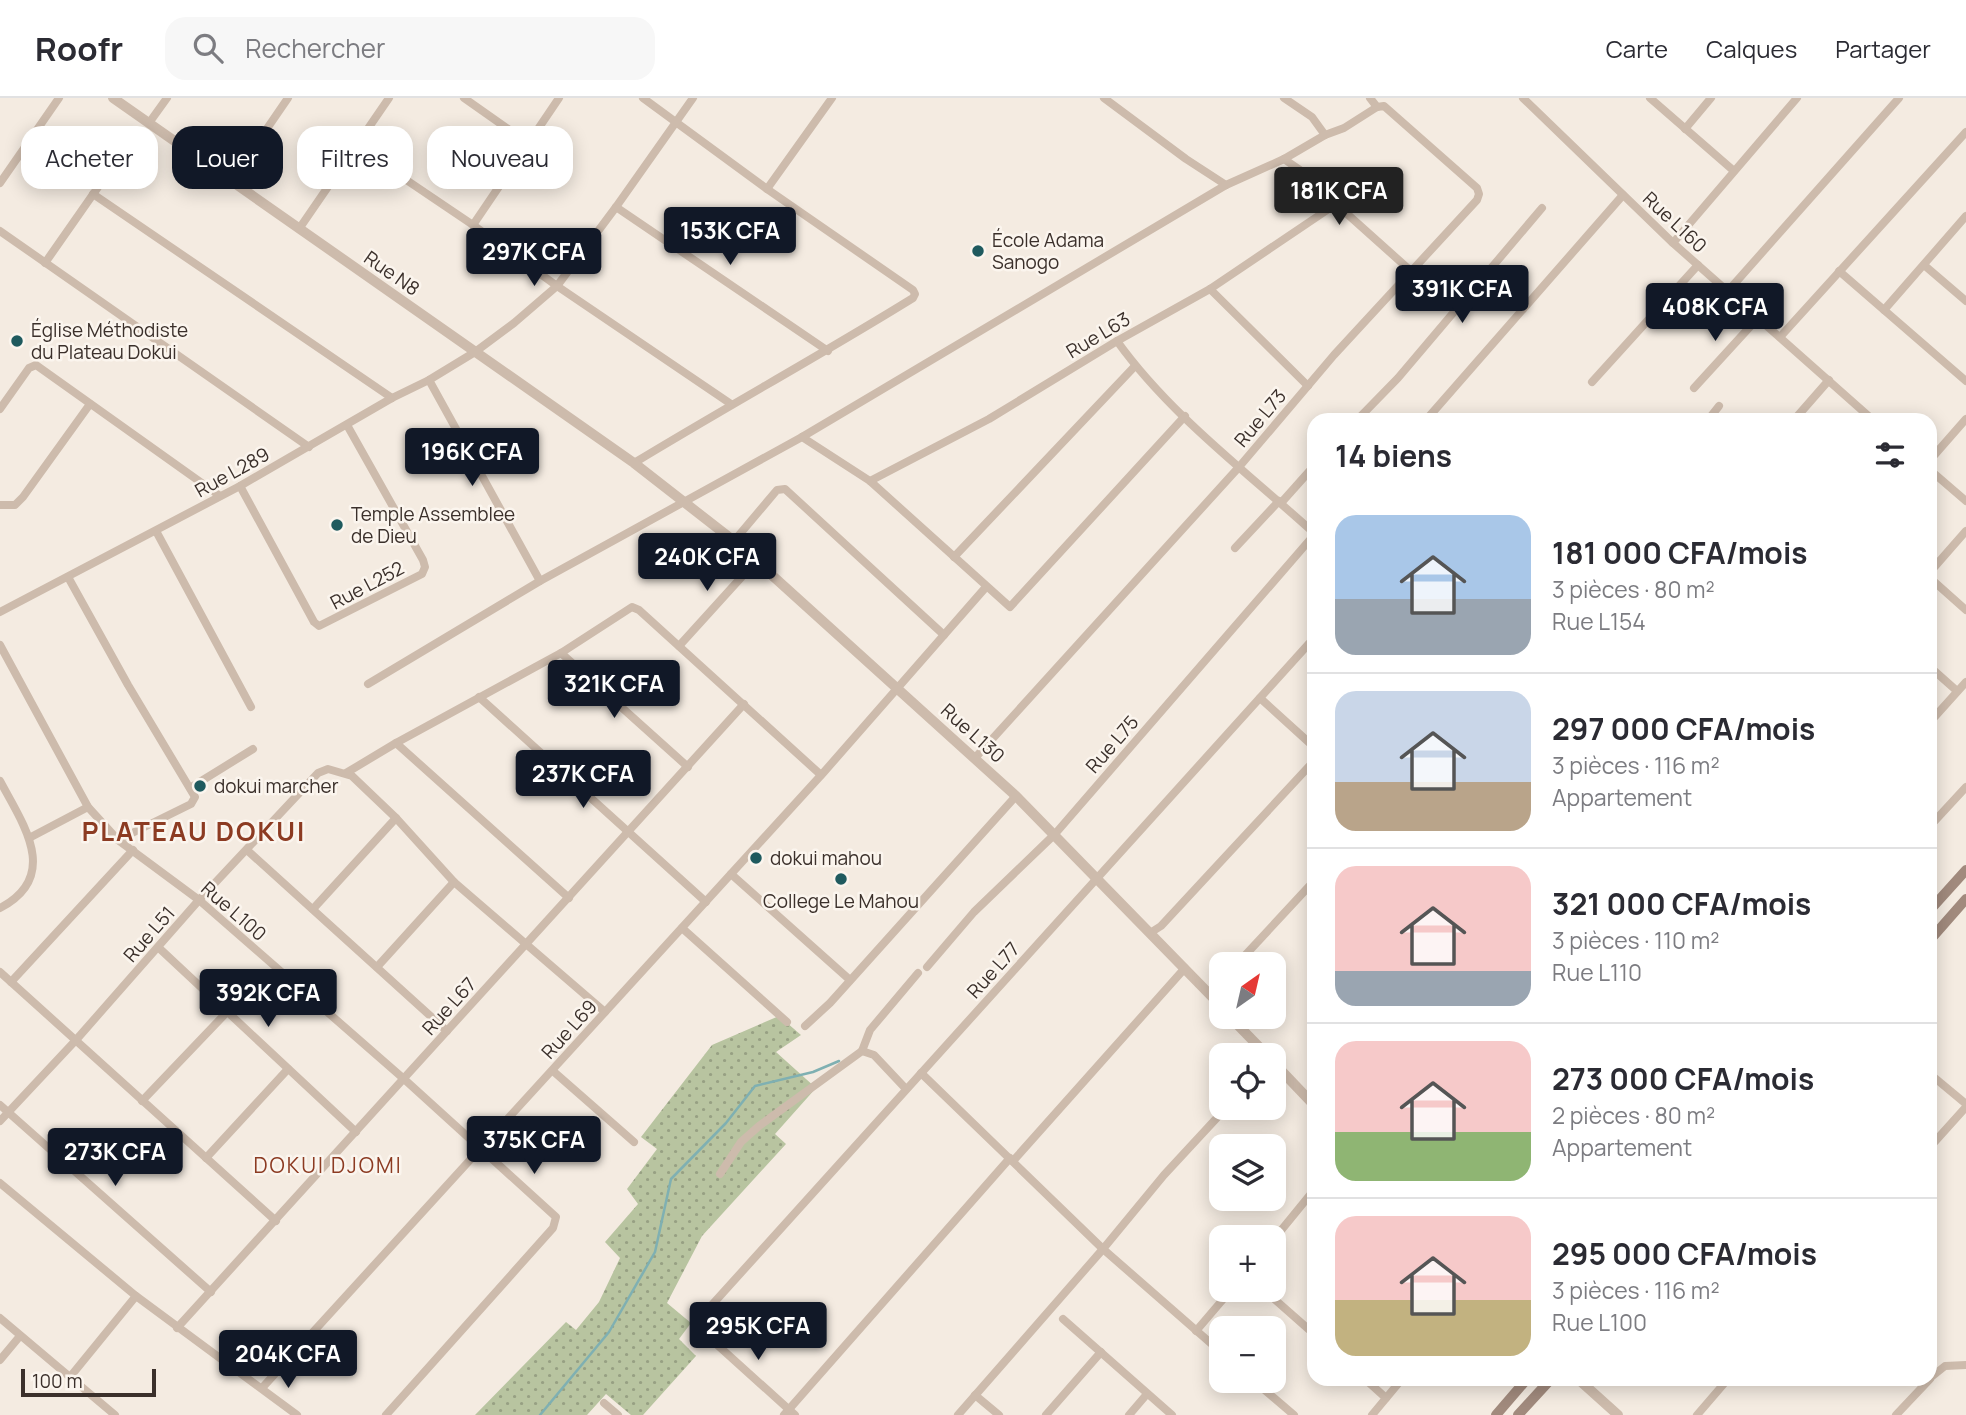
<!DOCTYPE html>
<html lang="fr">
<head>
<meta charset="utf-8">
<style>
  :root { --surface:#fff; --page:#f7f7f7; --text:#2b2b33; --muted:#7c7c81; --line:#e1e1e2; --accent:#111827 }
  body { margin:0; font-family:Manrope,sans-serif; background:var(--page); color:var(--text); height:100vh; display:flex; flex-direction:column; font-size:26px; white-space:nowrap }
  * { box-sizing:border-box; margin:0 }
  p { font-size:23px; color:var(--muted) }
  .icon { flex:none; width:38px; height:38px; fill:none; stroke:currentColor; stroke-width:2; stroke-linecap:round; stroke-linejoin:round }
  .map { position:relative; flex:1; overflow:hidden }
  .panel { position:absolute; left:1307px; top:315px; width:630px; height:973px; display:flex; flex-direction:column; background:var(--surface); border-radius:21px; box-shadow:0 4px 18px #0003 }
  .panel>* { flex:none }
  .banner { position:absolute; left:21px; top:28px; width:665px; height:63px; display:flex; gap:14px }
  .needle { width:46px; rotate:34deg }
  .fabs { position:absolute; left:1209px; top:854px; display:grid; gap:14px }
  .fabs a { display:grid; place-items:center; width:77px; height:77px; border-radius:14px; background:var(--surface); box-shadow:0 4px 18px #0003; font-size:35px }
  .scale { position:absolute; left:21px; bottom:18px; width:135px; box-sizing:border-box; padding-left:7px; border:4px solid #3b302b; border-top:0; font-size:19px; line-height:24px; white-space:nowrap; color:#3b302b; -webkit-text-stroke:5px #fbf5ee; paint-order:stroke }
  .price { position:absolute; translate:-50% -60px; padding:0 16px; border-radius:7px; background:var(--accent); color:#fff; font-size:23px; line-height:46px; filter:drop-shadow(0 2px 4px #0008) }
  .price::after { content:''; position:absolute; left:50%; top:42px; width:21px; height:16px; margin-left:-10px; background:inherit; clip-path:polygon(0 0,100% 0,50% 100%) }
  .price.selected { background:#222; color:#fff }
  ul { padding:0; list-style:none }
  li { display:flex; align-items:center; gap:21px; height:175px; padding:0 28px }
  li+li { border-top:2px solid var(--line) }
  li span { display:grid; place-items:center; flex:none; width:196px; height:140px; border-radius:21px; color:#555 }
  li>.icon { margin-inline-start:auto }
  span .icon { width:84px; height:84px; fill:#fffc; stroke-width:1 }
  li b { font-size:30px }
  h2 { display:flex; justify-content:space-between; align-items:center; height:84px; padding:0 28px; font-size:30px }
  .tag { padding:0 24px; border-radius:21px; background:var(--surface); box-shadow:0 4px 18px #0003; font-size:24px; line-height:63px }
  .tag.selected { background:var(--accent); color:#fff }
  header { display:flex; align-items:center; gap:42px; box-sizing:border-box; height:98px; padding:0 35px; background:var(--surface); border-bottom:2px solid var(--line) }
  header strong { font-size:33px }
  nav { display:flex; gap:38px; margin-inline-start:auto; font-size:24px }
  .search { width:490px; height:63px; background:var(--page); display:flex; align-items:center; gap:18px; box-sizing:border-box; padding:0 24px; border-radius:21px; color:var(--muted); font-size:26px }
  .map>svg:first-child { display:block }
  .grass { fill:url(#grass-dots) }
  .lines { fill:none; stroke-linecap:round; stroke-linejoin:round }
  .stream { stroke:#7fb0b2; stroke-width:2.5 }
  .minor { stroke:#cdbbac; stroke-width:8 }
  .tertiary { stroke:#cdbbac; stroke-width:10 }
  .secondary { stroke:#a18a7d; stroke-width:10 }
  .poi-dot { fill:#1f5a5e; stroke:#fbf5ee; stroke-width:2.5 }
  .labels { text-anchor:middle; stroke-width:5; stroke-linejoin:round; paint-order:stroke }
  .street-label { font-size:19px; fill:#3b302b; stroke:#fbf5ee }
  .poi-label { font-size:19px; fill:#3b302b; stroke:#fbf5ee; text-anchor:start }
  .neighbourhood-label { font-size:21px; letter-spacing:2px; fill:#8c3b22; stroke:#fbf5ee }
  .district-label { font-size:26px; font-weight:bold; letter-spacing:2px; fill:#8c3b22; stroke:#fbf5ee }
</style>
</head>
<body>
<header>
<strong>Roofr</strong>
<div class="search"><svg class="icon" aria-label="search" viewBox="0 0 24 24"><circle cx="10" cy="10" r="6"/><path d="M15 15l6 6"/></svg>Rechercher</div>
<nav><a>Carte</a><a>Calques</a><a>Partager</a></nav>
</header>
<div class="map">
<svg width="1966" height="1317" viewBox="0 0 1966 1317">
  <defs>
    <pattern id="grass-dots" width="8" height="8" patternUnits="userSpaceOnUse" patternTransform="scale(1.75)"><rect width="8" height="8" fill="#b8c4a0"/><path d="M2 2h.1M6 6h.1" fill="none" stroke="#97a083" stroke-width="1.8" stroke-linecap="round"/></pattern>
  </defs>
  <rect width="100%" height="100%" fill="#f4ebe1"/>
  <path class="grass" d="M779 918 801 937 776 954 816 990 775 1036 786 1046 702 1138 667 1205 691 1225 679 1241 696 1258 643 1317H631L606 1296 587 1317H475L566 1224 576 1232 599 1204 620 1160 605 1144 638 1106 627 1091 657 1051 641 1039 712 947Z"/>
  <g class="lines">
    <path class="stream" d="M540 1317 609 1234 655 1154 671 1081 726 1025 755 988 813 974 839 963"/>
    <g class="minor">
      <path d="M464 0 528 45"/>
      <path d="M1104 0 1186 61 1226 87"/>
      <path d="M1284 0 1312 19 1325 37"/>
      <path d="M1370 0 1377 9"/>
      <path d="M1523 0 1673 145 1873 322"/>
      <path d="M1650 0 1734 73"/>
      <path d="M149 25 167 0"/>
      <path d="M1685 31 1711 0"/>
      <path d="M356 48 473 127 557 188 731 306"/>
      <path d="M1284 61 1313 81 1336 106 1412 174"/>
      <path d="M231 83 288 0"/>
      <path d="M0 85 59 0"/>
      <path d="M767 91 832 0"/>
      <path d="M93 96 392 300"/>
      <path d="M616 109 828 253"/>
      <path d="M473 127 559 0"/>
      <path d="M299 131 389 0"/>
      <path d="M0 133 309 349"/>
      <path d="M1673 145 1797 0"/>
      <path d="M45 165 117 62"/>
      <path d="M1924 167 1966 203"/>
      <path d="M1839 173 1966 283"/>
      <path d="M1210 191 1308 288"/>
      <path d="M1728 193 1899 0"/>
      <path d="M1884 212 1966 118"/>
      <path d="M1780 239 1966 34"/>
      <path d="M1117 243C1170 317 1247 374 1314 435"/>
      <path d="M429 282 540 483"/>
      <path d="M1592 284 1698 167"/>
      <path d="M1694 290 1758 220"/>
      <path d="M0 311 29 270 36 267 220 398"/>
      <path d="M1357 322 1398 280 1542 110"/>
      <path d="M1426 322 1623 97"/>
      <path d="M1553 322 1555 320"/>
      <path d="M1708 322 1719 308"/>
      <path d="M1794 322 1829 282"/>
      <path d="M802 339 870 383 1010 509 1185 318"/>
      <path d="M1930 362 1966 321"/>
      <path d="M634 365C726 309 821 257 913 200L915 196 913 192 767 91 643 0"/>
      <path d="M1930 372 1966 403"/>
      <path d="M870 383 989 321 1117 243 1210 191 1336 106"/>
      <path d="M240 388 314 524 319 528 422 476 425 469 423 462 347 327"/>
      <path d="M1281 405 1314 368"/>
      <path d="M0 407H15L23 399 90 306"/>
      <path d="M156 433 251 609"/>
      <path d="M734 443 777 392 785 391 944 537"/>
      <path d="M1235 450 1279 403"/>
      <path d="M954 459 1135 268"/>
      <path d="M1930 474 1966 433"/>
      <path d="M68 479 128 587 195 699 191 706 118 742"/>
      <path d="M1930 480 1966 512"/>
      <path d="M0 514 240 388 392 300 429 282 475 254 514 225 557 188 616 109 693 0"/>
      <path d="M0 547 88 709 118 742 199 802 404 981 556 1119 553 1130 386 1317"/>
      <path d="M679 548 757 462"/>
      <path d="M561 555 688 669"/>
      <path d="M1930 569 1957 593"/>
      <path d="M368 586 540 483 802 339 1226 87 1284 61 1325 37 1344 30 1377 9 1384 8 1477 90 1479 96 1477 102 1334 257 1239 369 975 660"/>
      <path d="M479 599 706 804"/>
      <path d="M1260 600 1314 649"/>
      <path d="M1930 624 1966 584"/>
      <path d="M396 645 569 800"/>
      <path d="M346 675 396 645 561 555 632 509 639 512 821 677"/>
      <path d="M0 683C23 726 61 778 0 810"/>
      <path d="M190 690 253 651"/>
      <path d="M1930 728 1966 689"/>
      <path d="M31 739 88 709"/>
      <path d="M248 753 447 933"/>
      <path d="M731 776 850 882"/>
      <path d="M313 811 396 720"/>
      <path d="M682 830 787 924"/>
      <path d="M1150 835 1161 828 1314 663"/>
      <path d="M159 850 356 1034"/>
      <path d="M1237 866 1314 783"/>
      <path d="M377 869 454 784"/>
      <path d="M927 869 974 814 1055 736 1314 437"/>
      <path d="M0 874 276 1123"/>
      <path d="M11 884 133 752"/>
      <path d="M1208 895 1222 883"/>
      <path d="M805 928 830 905 1016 698"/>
      <path d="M862 953 870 932 918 875"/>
      <path d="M553 973 634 1044"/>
      <path d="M921 975 1103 1151 1222 1255"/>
      <path d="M1930 976 1966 1006"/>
      <path d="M142 1003 227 914"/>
      <path d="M0 1007 211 1194"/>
      <path d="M0 1023 76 942 199 802 318 675 328 671 352 678 396 720 454 784 605 914"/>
      <path d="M1930 1049 1966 1009"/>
      <path d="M206 1060 288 971"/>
      <path d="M1013 1063 1185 870"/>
      <path d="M720 1076 741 1044 759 1028 862 953 874 957 906 991"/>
      <path d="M0 1085 136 1198 297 1317"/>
      <path d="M1274 1141 1314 1092"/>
      <path d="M1264 1192 1314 1236"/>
      <path d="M0 1220 115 1317"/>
      <path d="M1063 1221 1172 1317"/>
      <path d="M177 1230 744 606"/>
      <path d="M1196 1233 1231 1192"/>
      <path d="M0 1262 20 1238"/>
      <path d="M70 1279 136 1198"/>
      <path d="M1930 1280 1945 1268 1966 1267"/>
      <path d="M1365 1281 1386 1300"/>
      <path d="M1254 1283 1294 1317"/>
      <path d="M262 1290 824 674 986 489"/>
      <path d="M975 1297 999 1317"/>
      <path d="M604 1305 618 1317"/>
      <path d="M784 1317 1010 1060"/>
      <path d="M795 1317 703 1234 698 1227 701 1219 1314 540"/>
      <path d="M958 1317 1103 1151 1164 1077 1226 1010"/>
      <path d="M1046 1317 1101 1254"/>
      <path d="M1129 1317 1147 1296"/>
      <path d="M1372 1317 1402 1281"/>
      <path d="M1697 1317 1728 1281"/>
      <path d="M1896 1317 1930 1281"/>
    </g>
    <g class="tertiary">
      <path d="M113 0 634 365 734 443 1016 698 1222 909"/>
      <path d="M1230 919 1267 957"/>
      <path d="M1274 965 1314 1007"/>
      <path d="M1578 1281 1618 1317"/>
    </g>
    <g class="secondary">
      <path d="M1930 812 1966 772"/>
      <path d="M1930 842 1966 801"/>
      <path d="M1496 1317 1527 1281"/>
      <path d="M1518 1317 1551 1281"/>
    </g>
  </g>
  <g class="poi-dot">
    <circle cx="978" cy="153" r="7"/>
    <circle cx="17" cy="243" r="7"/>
    <circle cx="337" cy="427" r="7"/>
    <circle cx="200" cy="688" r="7"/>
    <circle cx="756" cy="760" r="7"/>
    <circle cx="841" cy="781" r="7"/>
  </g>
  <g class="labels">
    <g class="street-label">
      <text transform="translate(1675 124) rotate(43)" y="7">Rue L160</text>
      <text transform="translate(392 175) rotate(35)" y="7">Rue N8</text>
      <text transform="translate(1098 237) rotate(-31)" y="7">Rue L63</text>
      <text transform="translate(1260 320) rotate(-50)" y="7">Rue L73</text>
      <text transform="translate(232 374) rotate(-29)" y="7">Rue L289</text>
      <text transform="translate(367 487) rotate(-28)" y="7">Rue L252</text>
      <text transform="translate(973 635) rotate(42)" y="7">Rue L130</text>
      <text transform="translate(1112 646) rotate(-49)" y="7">Rue L75</text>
      <text transform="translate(234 813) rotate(41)" y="7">Rue L100</text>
      <text transform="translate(149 836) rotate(-49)" y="7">Rue L51</text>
      <text transform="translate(993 872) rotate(-48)" y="7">Rue L77</text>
      <text transform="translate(449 908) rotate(-48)" y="7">Rue L67</text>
      <text transform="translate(569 931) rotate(-48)" y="7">Rue L69</text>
    </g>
    <g class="poi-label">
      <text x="992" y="149">École Adama<tspan x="992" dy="22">Sanogo</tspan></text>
      <text x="31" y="239">Église Méthodiste<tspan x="31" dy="22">du Plateau Dokui</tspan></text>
      <text x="351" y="423">Temple Assemblee<tspan x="351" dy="22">de Dieu</tspan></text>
      <text x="214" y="695">dokui marcher</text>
      <text x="770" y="767">dokui mahou</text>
      <text x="841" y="810" text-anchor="middle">College Le Mahou</text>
    </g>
    <g class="neighbourhood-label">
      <text x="328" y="1075">DOKUI DJOMI</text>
    </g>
    <g class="district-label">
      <text x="194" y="743">PLATEAU DOKUI</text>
    </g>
  </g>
</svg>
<div class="fabs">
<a><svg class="needle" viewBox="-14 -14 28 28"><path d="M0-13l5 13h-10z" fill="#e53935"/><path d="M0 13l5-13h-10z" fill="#7c7c81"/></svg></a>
<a><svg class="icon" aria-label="locate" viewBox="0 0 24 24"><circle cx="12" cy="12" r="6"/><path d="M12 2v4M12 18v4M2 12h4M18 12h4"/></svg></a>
<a><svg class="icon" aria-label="layers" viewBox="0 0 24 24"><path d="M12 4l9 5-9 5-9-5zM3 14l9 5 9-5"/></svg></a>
<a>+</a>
<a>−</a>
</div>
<div class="scale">100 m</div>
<b class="price selected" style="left:1339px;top:129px">181K CFA</b>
<b class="price" style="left:730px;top:169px">153K CFA</b>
<b class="price" style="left:534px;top:190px">297K CFA</b>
<b class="price" style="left:1462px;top:227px">391K CFA</b>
<b class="price" style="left:1715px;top:245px">408K CFA</b>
<b class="price" style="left:472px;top:390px">196K CFA</b>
<b class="price" style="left:707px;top:495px">240K CFA</b>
<b class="price" style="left:614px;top:622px">321K CFA</b>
<b class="price" style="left:583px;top:712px">237K CFA</b>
<b class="price" style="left:268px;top:931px">392K CFA</b>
<b class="price" style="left:534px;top:1078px">375K CFA</b>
<b class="price" style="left:115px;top:1090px">273K CFA</b>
<b class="price" style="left:758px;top:1264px">295K CFA</b>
<b class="price" style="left:288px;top:1292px">204K CFA</b>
<div class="banner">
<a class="tag">Acheter</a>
<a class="tag selected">Louer</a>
<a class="tag">Filtres</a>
<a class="tag">Nouveau</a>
</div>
<section class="panel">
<h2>14 biens<svg class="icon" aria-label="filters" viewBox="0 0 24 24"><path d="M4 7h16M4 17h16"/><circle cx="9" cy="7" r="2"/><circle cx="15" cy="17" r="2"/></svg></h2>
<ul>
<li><span style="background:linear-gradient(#a9c7e8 60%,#9aa5b1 0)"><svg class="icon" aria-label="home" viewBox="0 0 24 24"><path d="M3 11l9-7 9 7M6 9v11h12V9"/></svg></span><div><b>181 000 CFA/mois</b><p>3 pièces · 80 m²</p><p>Rue L154</p></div></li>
<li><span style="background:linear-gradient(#c9d6e8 65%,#b9a48a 0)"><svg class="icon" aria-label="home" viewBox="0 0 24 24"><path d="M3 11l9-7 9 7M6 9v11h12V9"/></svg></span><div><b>297 000 CFA/mois</b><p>3 pièces · 116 m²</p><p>Appartement</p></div></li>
<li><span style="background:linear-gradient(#f6c9c9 75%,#9aa5b1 0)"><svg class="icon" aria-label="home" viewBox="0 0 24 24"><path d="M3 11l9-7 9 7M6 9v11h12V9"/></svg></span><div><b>321 000 CFA/mois</b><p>3 pièces · 110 m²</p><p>Rue L110</p></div></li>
<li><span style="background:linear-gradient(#f6c9c9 65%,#8fb573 0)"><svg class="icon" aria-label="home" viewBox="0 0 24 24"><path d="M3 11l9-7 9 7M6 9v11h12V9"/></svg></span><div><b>273 000 CFA/mois</b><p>2 pièces · 80 m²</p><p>Appartement</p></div></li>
<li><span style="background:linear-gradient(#f6c9c9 60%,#c2b280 0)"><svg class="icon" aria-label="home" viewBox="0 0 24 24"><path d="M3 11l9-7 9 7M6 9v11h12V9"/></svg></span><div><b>295 000 CFA/mois</b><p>3 pièces · 116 m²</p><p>Rue L100</p></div></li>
</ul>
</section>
</div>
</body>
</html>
